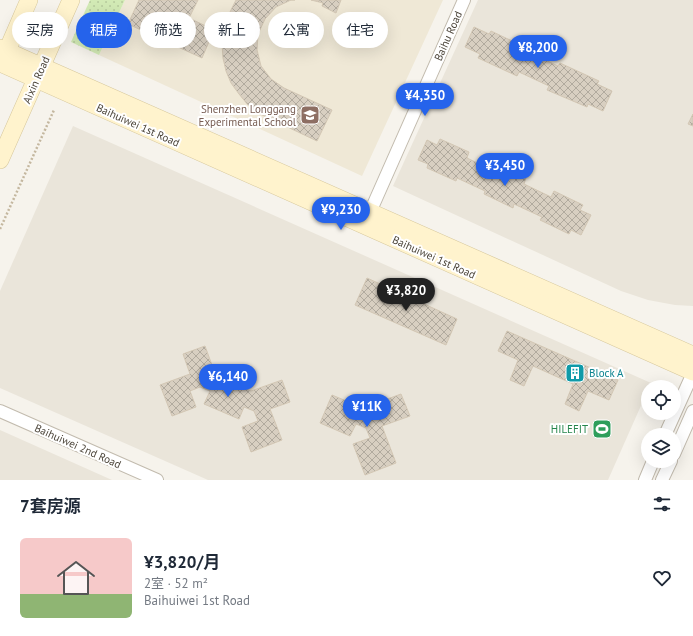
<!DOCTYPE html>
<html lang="zh">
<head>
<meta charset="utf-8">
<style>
  :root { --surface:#fff; --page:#f6f6f7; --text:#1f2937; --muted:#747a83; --line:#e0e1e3; --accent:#2563eb }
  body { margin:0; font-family:"PT Sans","Noto Sans SC",sans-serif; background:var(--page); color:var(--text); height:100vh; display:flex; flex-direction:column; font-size:15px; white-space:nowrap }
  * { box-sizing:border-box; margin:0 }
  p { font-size:13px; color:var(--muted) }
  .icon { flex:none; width:22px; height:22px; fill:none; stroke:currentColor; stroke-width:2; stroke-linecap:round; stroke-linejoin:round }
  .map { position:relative; height:480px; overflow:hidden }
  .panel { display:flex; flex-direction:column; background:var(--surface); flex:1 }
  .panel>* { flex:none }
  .hud { position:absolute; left:12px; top:12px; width:400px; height:36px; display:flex; gap:8px }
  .tools { position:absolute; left:641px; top:380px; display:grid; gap:8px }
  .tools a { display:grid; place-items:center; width:40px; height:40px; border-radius:50%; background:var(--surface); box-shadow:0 4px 16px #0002; font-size:20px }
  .price { position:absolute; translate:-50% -34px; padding:0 9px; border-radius:14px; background:var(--accent); color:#fff; font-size:13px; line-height:26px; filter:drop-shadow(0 1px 2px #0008) }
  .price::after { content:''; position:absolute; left:50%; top:24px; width:12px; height:9px; margin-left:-6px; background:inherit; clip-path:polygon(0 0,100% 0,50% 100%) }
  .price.current { background:#222; color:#fff }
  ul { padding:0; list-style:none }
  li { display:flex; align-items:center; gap:12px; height:100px; padding:0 20px }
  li+li { border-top:1px solid var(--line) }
  li span { display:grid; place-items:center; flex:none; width:112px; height:80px; border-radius:6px; color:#555 }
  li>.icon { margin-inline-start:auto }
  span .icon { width:48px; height:48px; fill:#fffc; stroke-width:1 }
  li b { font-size:17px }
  h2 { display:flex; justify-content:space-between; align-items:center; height:48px; padding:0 20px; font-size:17px }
  .tag { padding:0 14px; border-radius:18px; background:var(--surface); box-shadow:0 4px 16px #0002; font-size:14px; line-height:36px }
  .tag.current { background:var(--accent); color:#fff }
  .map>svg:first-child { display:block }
  .residential { fill:#eae5da }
  .education { fill:#efe8d6 }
  .green { fill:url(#green-dots) }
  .building { fill:url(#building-cross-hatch); stroke:#d3c7b4 }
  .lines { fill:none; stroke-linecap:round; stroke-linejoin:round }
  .street-casing { stroke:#c2bbae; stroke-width:14 }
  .secondary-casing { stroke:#d6c79b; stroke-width:18 }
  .path { stroke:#c4b79f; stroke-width:2.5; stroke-dasharray:2 2; stroke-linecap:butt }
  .street { stroke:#fff; stroke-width:12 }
  .secondary { stroke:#fff3cd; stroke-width:17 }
  .labels { text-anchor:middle; stroke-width:4; stroke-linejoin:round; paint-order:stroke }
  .street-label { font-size:11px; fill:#4b4439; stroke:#fff }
  .education-label { font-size:11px; fill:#785e54; stroke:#fff; text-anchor:end }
  .culture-label { font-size:11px; fill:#0d838f; stroke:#fff; text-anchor:start }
  .leisure-label { font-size:11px; fill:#27864d; stroke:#fff; text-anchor:end }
</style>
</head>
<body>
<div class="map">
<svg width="693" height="480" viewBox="0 0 693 480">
  <defs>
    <pattern id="green-dots" width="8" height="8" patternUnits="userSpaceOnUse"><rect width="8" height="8" fill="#d2eab5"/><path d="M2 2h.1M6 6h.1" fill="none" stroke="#b6ca9c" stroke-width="1.8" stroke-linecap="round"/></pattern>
    <pattern id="building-cross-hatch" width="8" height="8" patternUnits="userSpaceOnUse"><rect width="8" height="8" fill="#d8cfc1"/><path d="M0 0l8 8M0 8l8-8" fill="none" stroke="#b1aa9e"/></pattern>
  </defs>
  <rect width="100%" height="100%" fill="#f6f3ec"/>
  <g class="residential">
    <path d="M478 0H693V306L675 305 648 300 621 291 393 186Z"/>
    <path d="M73 126 651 383 608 480H208L0 388V291Z"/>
    <path d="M0 430 112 480H0Z"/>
  </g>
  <path class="education" d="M125 0H443L362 176 99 55Z"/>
  <path class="green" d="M90 0H125L99 55 71 42Z"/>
  <g class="building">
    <path d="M139 0H198L189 18 214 30 202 58 128 24Z"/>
    <path d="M236 0H295H291L276 7 265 19 258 34 257 50 261 66 271 79 284 88 332 110 317 141 258 113 248 105 239 94 231 83 226 71 223 58 222 44 223 31 227 18Z"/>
    <path d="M311 0H341L336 13 322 6 323 3Z"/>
    <path d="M474 27 489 34 491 31 529 49 528 52 558 66 560 63 599 81 597 84 612 91 603 111 588 104 587 107 547 90 549 86 519 72 517 76 478 58 480 54 465 47Z"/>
    <path d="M693 114V126L688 124Z"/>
    <path d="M440 139 469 152 467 158 494 171 497 165 526 178 524 184 551 197 554 191 583 205 580 210 591 215 581 235 571 230 569 234 540 220 542 217 514 204 513 208 484 194 485 191 457 178 456 181 427 168 428 164 418 160 427 140 437 145Z"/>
    <path d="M367 278 457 319 446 345 355 305Z"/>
    <path d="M507 331 618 380 609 400 588 391 579 411 565 404 573 384 533 366 524 386 510 380 518 360 498 351Z"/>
    <path d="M205 346 216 376 251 391 282 380 290 402 270 409 282 440 251 452 242 427 258 421 254 411 244 407 239 419 204 404 210 391 200 387 190 391 196 407 172 416 160 385 190 374 183 354Z"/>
    <path d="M401 394 410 416 382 426 396 463 365 475 353 444 370 438 366 428 356 424 350 436 320 423 332 395 363 408Z"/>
  </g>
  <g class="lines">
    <defs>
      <g id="street">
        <path d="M367 219 464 0"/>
        <path d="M0 411 157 480"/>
        <path d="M665 435 693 373"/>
        <path d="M674 454 693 411"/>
        <path d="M645 480 653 461"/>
        <path d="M662 480 671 461"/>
      </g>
      <g id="secondary">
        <path d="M0 48 693 355"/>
        <path d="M3 60 29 0"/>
        <path d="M0 63 693 372"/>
        <path d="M0 160 71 0"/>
      </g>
    </defs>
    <use href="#street" class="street-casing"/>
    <use href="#secondary" class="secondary-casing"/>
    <path class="path" d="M0 229 54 110"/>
    <use href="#street" class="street"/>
    <use href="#secondary" class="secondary"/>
  </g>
  <defs>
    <symbol id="school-square" viewBox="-11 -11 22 22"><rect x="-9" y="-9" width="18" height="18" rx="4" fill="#8d6e63" stroke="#fff"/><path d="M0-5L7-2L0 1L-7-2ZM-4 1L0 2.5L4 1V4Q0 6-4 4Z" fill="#fff"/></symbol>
    <symbol id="building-square" viewBox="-11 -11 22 22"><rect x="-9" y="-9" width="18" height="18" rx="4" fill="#0f9aa8" stroke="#fff"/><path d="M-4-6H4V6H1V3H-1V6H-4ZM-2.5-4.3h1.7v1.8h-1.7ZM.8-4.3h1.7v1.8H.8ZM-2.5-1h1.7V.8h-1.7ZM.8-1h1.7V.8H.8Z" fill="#fff"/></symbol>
    <symbol id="stadium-square" viewBox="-11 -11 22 22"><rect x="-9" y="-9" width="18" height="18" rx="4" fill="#2e9e5b" stroke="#fff"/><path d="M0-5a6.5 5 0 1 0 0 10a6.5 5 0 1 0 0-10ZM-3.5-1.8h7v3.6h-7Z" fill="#fff"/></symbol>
  </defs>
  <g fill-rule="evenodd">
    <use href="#school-square" x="299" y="104" width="22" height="22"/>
    <use href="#building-square" x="564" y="362" width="22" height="22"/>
    <use href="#stadium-square" x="591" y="418" width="22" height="22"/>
  </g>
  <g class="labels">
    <g class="street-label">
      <text transform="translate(448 36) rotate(-66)" y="4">Baihu Road</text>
      <text transform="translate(36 80) rotate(-66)" y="4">Aixin Road</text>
      <text transform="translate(138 125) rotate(24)" y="4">Baihuiwei 1st Road</text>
      <text transform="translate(434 257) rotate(24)" y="4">Baihuiwei 1st Road</text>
      <text transform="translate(78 446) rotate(24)" y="4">Baihuiwei 2nd Road</text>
    </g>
    <g class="education-label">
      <text x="296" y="113">Shenzhen Longgang<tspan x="296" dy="13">Experimental School</tspan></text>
    </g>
    <g class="culture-label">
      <text x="589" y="377">Block A</text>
    </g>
    <g class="leisure-label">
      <text x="588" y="433">HILEFIT</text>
    </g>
  </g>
</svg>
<div class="tools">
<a><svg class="icon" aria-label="locate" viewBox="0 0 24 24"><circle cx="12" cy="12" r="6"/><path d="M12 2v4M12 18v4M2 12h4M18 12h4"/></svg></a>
<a><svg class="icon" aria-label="layers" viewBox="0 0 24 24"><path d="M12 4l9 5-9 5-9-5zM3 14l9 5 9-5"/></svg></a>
</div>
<b class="price" style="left:538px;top:69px">¥8,200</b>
<b class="price" style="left:425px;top:117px">¥4,350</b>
<b class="price" style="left:505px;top:187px">¥3,450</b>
<b class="price" style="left:341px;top:231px">¥9,230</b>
<b class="price current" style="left:406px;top:312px">¥3,820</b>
<b class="price" style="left:228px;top:398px">¥6,140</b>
<b class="price" style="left:367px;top:428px">¥11K</b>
<div class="hud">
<a class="tag">买房</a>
<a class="tag current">租房</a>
<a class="tag">筛选</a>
<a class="tag">新上</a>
<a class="tag">公寓</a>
<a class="tag">住宅</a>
</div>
</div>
<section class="panel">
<h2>7套房源<svg class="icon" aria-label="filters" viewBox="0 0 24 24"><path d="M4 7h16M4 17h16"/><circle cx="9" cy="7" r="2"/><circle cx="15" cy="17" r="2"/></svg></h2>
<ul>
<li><span style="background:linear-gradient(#f6c9c9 70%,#8fb573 0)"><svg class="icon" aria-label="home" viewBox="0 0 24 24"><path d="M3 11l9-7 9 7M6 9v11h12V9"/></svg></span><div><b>¥3,820/月</b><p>2室 · 52 m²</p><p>Baihuiwei 1st Road</p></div><svg class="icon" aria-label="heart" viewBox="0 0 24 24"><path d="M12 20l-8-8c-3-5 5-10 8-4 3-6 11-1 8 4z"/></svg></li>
</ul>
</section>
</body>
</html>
